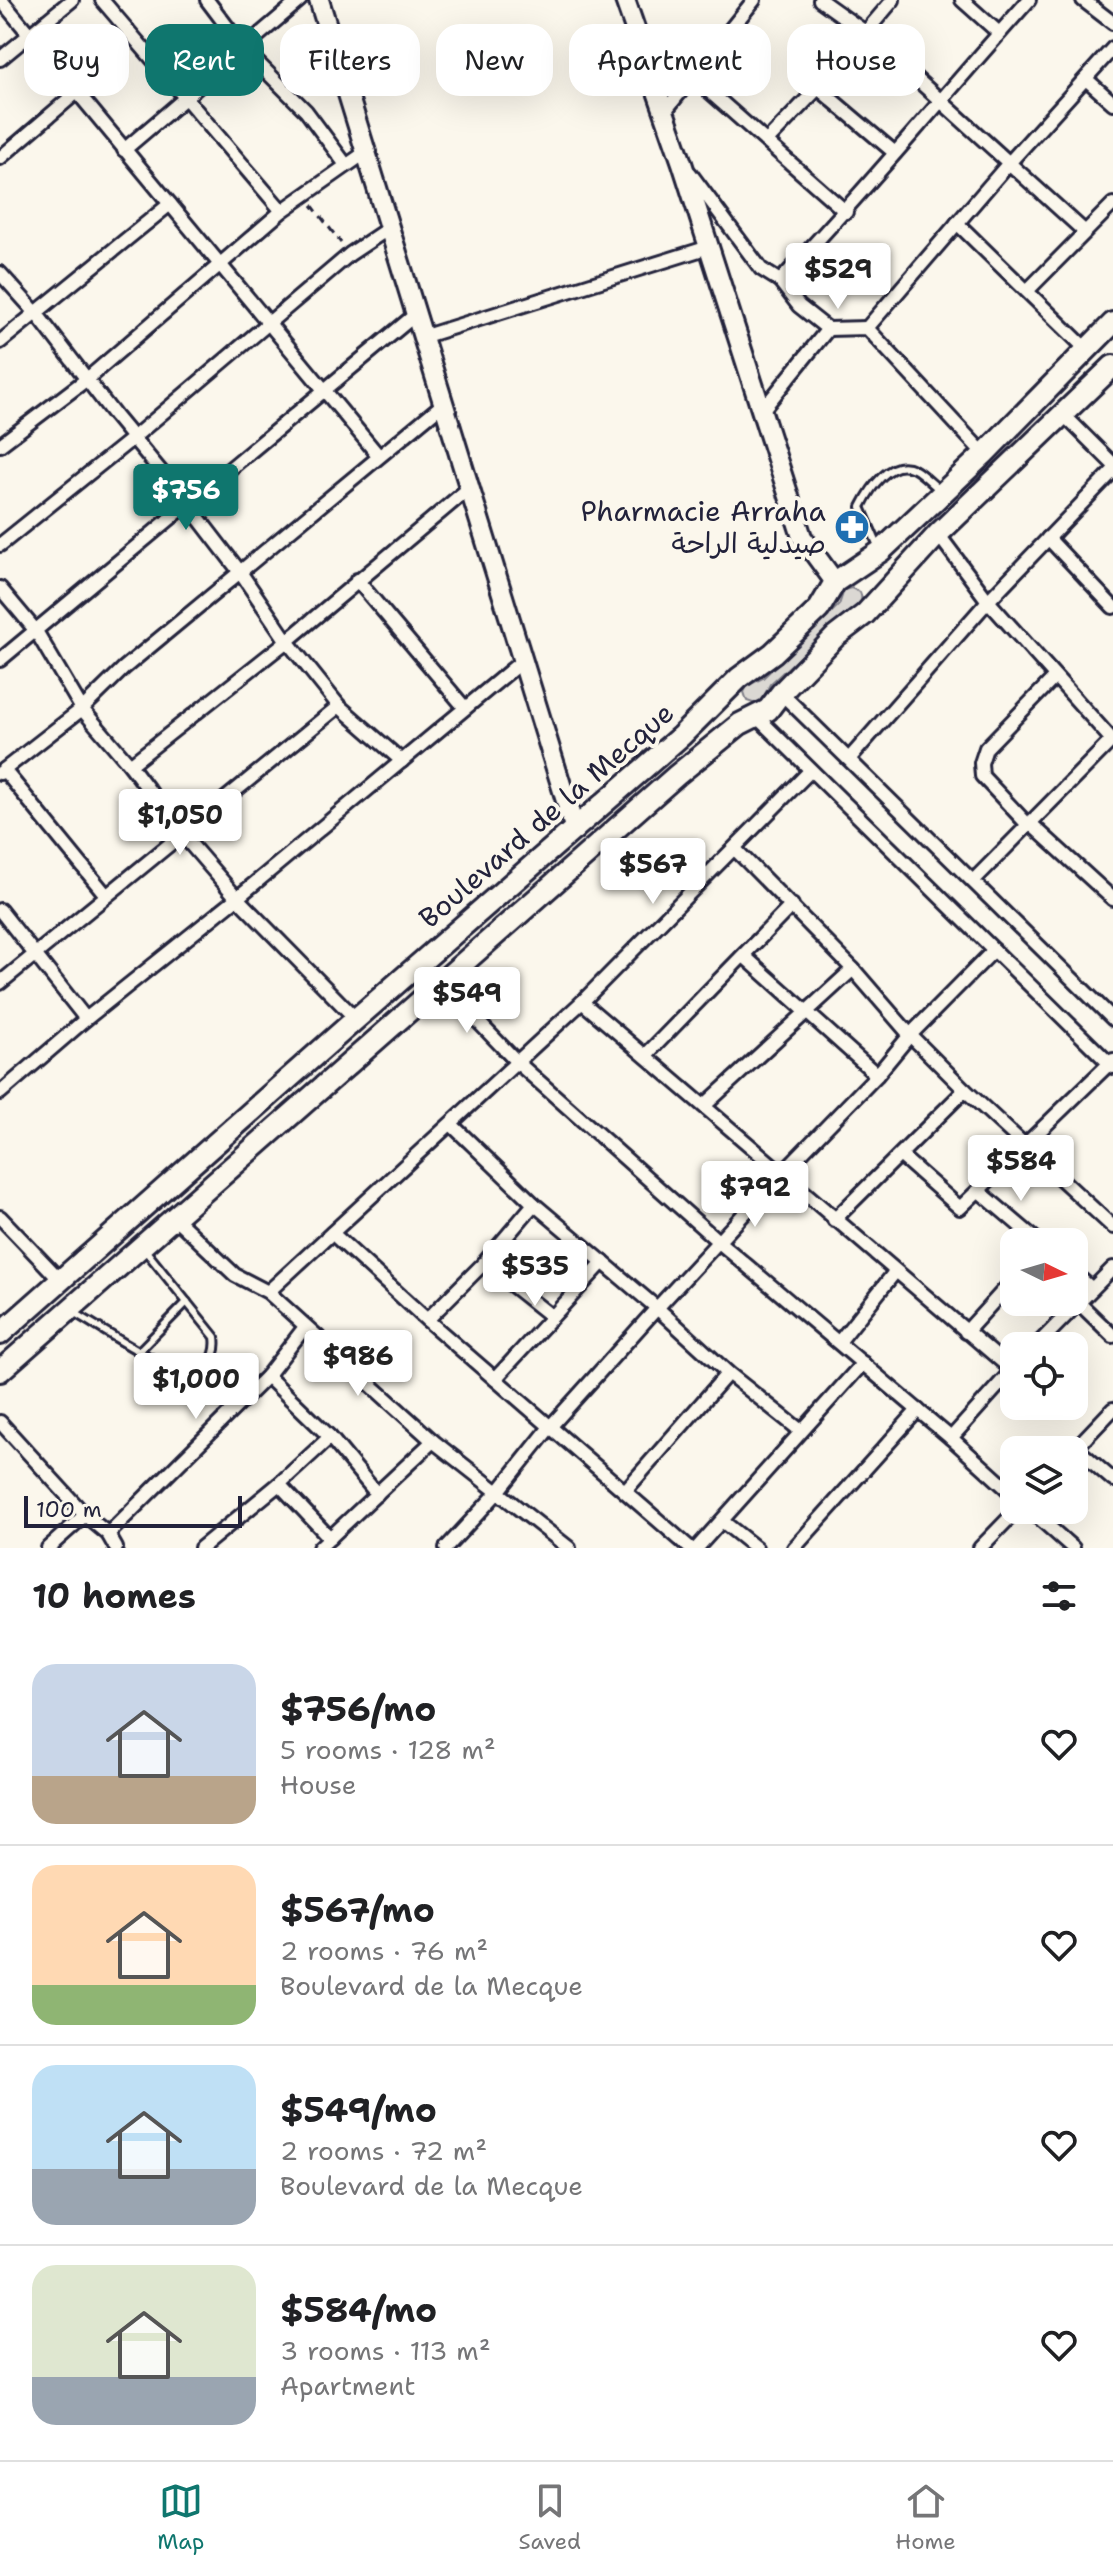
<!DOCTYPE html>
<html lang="en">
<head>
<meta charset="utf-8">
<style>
  :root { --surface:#fff; --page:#f2f2f2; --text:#202124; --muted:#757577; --line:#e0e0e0; --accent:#0f766e }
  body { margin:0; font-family:"Shantell Sans","Playpen Sans Arabic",sans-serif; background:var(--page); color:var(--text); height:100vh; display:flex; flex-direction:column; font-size:30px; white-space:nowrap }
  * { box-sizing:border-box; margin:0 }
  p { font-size:26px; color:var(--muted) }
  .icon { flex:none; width:44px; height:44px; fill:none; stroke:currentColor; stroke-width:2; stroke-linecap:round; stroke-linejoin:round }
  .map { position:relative; height:1548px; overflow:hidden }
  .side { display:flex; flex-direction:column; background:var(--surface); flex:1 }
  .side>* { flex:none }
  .guide { position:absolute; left:24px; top:24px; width:1066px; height:72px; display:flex; gap:16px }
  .needle { width:52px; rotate:95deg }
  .buttons { position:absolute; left:1000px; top:1228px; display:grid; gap:16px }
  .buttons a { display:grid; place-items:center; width:88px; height:88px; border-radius:16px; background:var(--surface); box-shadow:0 8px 32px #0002; font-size:40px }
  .scale { position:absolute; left:24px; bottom:20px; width:218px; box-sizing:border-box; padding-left:8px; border:4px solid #22223b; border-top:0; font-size:22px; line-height:28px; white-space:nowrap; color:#22223b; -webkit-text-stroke:6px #fbf7ec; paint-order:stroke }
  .price { position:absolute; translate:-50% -68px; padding:0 18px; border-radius:8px; background:#fff; color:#222; font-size:26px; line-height:52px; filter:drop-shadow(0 2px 4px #0008) }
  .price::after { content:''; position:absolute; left:50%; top:48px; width:24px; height:18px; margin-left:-12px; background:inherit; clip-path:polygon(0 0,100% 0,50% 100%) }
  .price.active { background:var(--accent); color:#fff }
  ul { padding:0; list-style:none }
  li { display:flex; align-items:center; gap:24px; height:200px; padding:0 32px }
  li+li { border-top:2px solid var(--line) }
  li span { display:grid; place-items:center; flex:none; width:224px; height:160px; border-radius:24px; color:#555 }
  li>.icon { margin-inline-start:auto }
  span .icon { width:96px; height:96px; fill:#fffc; stroke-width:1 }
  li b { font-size:34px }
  h2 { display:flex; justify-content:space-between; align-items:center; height:96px; padding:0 32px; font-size:34px }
  .tag { padding:0 28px; border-radius:24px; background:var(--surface); box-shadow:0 8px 32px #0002; font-size:28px; line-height:72px }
  .tag.active { background:var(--accent); color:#fff }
  .tabs { display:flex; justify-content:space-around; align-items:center; height:112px; border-top:2px solid var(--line); background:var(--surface); font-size:22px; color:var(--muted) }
  .tabs a { display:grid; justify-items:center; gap:4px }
  .tabs .active { color:var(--accent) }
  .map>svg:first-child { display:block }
  .green { fill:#dbd8d3; stroke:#7e7d87; stroke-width:2 }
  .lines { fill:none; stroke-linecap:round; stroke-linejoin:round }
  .lane-casing { stroke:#22223b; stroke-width:12 }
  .street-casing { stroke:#22223b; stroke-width:18 }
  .secondary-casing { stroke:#22223b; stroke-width:24 }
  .primary-casing { stroke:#22223b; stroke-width:26 }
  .path { stroke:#22223b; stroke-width:3; stroke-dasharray:8 6; stroke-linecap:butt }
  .lane { stroke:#fbf7ec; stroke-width:6 }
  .street { stroke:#fbf7ec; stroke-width:12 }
  .secondary { stroke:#fbf7ec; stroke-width:18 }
  .primary { stroke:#fbf7ec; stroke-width:20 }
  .labels { text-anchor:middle; stroke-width:8; stroke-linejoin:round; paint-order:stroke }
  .poi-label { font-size:28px; fill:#22223b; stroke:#fbf7ec; text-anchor:end }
  .street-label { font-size:28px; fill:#22223b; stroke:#fbf7ec }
</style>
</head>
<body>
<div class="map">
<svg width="1113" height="1548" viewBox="0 0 1113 1548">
  <rect width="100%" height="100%" fill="#fbf7ec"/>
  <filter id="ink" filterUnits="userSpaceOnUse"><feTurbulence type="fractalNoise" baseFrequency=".0125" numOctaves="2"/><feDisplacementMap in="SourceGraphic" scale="16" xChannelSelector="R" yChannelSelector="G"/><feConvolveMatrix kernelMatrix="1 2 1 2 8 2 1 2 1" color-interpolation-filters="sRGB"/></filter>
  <g filter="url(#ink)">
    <path class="green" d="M851 588 860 592C865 604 856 608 847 613L770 684 762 700 756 704 747 701 744 692 747 686 763 678 839 605 844 590Z"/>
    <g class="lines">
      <defs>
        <g id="lane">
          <path d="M878 546 861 507C870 489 890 457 914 469 923 474 932 484 940 490"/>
          <path d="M73 1312C98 1326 158 1367 183 1370 205 1374 218 1358 215 1337L145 1250"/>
          <path d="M140 1350 187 1302"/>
        </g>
        <g id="street">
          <path d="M1 0 378 455"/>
          <path d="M102 0 282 211"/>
          <path d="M207 0 244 49 306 111 346 165"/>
          <path d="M820 0 865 32 1085 232"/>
          <path d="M962 0 999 33"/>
          <path d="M1083 0 1113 23"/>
          <path d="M0 59 72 0"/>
          <path d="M693 77 846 212"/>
          <path d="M1086 79 1113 103"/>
          <path d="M818 88 895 153"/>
          <path d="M665 111 754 0"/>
          <path d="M767 141 818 88 893 0"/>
          <path d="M124 150 300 0"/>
          <path d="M0 158 77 92"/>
          <path d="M690 173 761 269 780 281 799 306 828 329 867 328 984 454"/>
          <path d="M957 223 1087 350"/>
          <path d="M0 273 36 313 115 416 187 503 240 572 287 641 339 706 402 761"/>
          <path d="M780 281C866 190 945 94 1029 0"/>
          <path d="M1027 291 1113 204"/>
          <path d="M867 328 1009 163 1113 48"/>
          <path d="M422 337 709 247"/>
          <path d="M0 342 170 204"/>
          <path d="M760 413 828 329"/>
          <path d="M1064 415 1113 464"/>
          <path d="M0 445 87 379 282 211 366 152"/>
          <path d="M938 534 988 601 1113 741"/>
          <path d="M1048 538 1113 607"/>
          <path d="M0 545 133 438 350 254 389 228"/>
          <path d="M357 580 465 708"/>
          <path d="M0 588 36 631 82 709 130 765 181 833 237 898 356 1019"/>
          <path d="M0 660 416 314"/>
          <path d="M781 693 1113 1019"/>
          <path d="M756 716 1113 1067"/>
          <path d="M849 759 988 601 1113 471"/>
          <path d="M130 765 287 641 468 489"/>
          <path d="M4 770 106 895"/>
          <path d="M0 773 82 709 124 668 443 404"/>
          <path d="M1031 824 1113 899"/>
          <path d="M1029 826 982 776 981 763 986 748 1055 677"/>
          <path d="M735 849 853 969 910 1035 965 1090 1113 1227"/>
          <path d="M973 881 1113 739"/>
          <path d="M0 910 86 1019"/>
          <path d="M744 956 877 1075"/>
          <path d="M0 983 339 706"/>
          <path d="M441 983 518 1063 719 1242 951 1438 1014 1495"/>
          <path d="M582 1002 1012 1370"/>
          <path d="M646 1055 792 905"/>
          <path d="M0 1093 86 1019 237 898 522 661"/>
          <path d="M704 1106 853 969"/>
          <path d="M452 1125 534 1204 657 1308 728 1373 801 1431"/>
          <path d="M900 1155 960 1208 1113 1060"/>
          <path d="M979 1191 1039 1242"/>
          <path d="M0 1217 61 1281"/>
          <path d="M175 1218 235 1275 268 1292 433 1441 569 1548"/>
          <path d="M834 1220 965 1090"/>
          <path d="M332 1233 427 1320 690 1548"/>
          <path d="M484 1263 551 1316"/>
          <path d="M1074 1273 1092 1289"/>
          <path d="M268 1292 582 1002 810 771"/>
          <path d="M1079 1303 1113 1336"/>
          <path d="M427 1320 484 1263 534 1204"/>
          <path d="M966 1332 1014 1279"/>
          <path d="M839 1342 895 1272"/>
          <path d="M1036 1346 1113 1268"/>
          <path d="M267 1376 330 1437 377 1494"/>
          <path d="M495 1379 603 1262"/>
          <path d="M0 1422 85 1515 108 1534 116 1548"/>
          <path d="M951 1438 1014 1368"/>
          <path d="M1076 1448 1113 1480"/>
          <path d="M1074 1450 1113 1409"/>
          <path d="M279 1484 330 1538"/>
          <path d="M625 1491 728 1373"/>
          <path d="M1030 1510 1073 1548"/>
          <path d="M722 1521 756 1548"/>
          <path d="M108 1534 267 1376 305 1327"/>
          <path d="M48 1548 85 1515"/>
          <path d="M201 1548 279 1484 330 1437"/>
          <path d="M319 1548 433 1441"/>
          <path d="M446 1548 498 1492 550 1427 657 1308 781 1174 877 1075 910 1035 994 950"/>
          <path d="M697 1548 863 1363"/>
          <path d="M794 1548 918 1410"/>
          <path d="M980 1548 1017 1510"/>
        </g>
        <g id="secondary">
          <path d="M319 0 575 830"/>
          <path d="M625 0 682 163 802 537 835 582"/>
        </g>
        <g id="primary">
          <path d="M0 1334 356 1019 681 736 739 678 773 653 819 609 835 582 881 551 984 454 1113 323"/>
          <path d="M0 1371 677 775 740 724 768 710 781 693 835 637 865 614 938 534 1113 366"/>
        </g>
      </defs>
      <use href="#lane" class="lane-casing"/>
      <use href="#street" class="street-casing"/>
      <use href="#secondary" class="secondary-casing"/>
      <use href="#primary" class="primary-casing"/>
      <path class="path" d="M312 205 341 243"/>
      <use href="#lane" class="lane"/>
      <use href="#street" class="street"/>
      <use href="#secondary" class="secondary"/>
      <use href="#primary" class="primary"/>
    </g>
  </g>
  <defs>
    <symbol id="pharmacy-disc" viewBox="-11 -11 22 22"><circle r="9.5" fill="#1f6fb2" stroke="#fbf7ec"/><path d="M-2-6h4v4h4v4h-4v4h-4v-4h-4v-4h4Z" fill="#fff"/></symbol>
  </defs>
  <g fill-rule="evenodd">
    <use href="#pharmacy-disc" x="832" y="507" width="40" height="40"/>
  </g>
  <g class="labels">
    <g class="poi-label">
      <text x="826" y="521">Pharmacie Arraha<tspan x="826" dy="32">صيدلية الراحة</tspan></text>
    </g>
    <g class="street-label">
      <text transform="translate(546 815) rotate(-41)" y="10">Boulevard de la Mecque</text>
    </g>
  </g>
</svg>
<div class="buttons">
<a><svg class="needle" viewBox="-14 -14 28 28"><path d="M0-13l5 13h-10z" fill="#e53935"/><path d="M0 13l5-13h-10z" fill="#757577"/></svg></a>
<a><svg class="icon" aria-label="locate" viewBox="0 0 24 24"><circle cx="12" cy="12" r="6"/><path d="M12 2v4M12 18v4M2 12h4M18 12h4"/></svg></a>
<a><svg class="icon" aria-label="layers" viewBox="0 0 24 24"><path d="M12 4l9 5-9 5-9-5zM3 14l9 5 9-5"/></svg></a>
</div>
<div class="scale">100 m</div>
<b class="price" style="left:838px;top:311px">$529</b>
<b class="price active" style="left:186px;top:532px">$756</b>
<b class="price" style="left:180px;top:857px">$1,050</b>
<b class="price" style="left:653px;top:906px">$567</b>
<b class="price" style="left:467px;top:1035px">$549</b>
<b class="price" style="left:1021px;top:1203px">$584</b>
<b class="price" style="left:755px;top:1229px">$792</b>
<b class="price" style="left:535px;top:1308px">$535</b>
<b class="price" style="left:358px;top:1398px">$986</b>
<b class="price" style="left:196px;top:1421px">$1,000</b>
<div class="guide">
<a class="tag">Buy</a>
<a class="tag active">Rent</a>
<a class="tag">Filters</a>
<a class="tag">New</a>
<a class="tag">Apartment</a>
<a class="tag">House</a>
</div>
</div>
<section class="side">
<h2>10 homes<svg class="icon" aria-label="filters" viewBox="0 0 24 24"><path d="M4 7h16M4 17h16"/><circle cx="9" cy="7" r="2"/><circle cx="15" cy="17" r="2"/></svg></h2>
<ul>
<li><span style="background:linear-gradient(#c9d6e8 70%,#b9a48a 0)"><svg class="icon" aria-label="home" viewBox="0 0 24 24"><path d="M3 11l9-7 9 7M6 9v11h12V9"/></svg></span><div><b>$756/mo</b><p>5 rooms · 128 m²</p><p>House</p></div><svg class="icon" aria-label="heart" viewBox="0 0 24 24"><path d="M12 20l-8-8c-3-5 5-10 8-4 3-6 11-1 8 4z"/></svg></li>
<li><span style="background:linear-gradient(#ffd9b3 75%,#8fb573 0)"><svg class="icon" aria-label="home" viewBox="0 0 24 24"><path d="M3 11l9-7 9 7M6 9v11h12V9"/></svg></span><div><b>$567/mo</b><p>2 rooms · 76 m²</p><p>Boulevard de la Mecque</p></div><svg class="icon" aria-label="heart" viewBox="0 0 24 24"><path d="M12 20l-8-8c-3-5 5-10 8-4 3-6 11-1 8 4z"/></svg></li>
<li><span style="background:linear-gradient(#bfe0f5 65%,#9aa5b1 0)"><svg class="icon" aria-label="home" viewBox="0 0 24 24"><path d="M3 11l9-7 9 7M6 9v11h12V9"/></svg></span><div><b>$549/mo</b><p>2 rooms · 72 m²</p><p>Boulevard de la Mecque</p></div><svg class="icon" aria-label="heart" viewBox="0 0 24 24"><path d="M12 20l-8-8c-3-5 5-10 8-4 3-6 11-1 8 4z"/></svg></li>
<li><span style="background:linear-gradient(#dfe7d0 70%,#9aa5b1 0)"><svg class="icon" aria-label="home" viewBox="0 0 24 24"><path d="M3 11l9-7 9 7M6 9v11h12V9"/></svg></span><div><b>$584/mo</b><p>3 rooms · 113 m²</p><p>Apartment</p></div><svg class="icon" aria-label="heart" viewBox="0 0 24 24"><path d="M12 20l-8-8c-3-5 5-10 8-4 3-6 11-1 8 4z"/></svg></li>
</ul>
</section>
<nav class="tabs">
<a class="active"><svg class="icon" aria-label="map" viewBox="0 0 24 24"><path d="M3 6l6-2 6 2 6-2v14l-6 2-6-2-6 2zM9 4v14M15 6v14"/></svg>Map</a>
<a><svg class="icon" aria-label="saved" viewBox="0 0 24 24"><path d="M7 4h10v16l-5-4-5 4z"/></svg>Saved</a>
<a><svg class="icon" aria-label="home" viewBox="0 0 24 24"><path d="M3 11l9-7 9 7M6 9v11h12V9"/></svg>Home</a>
</nav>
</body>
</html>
